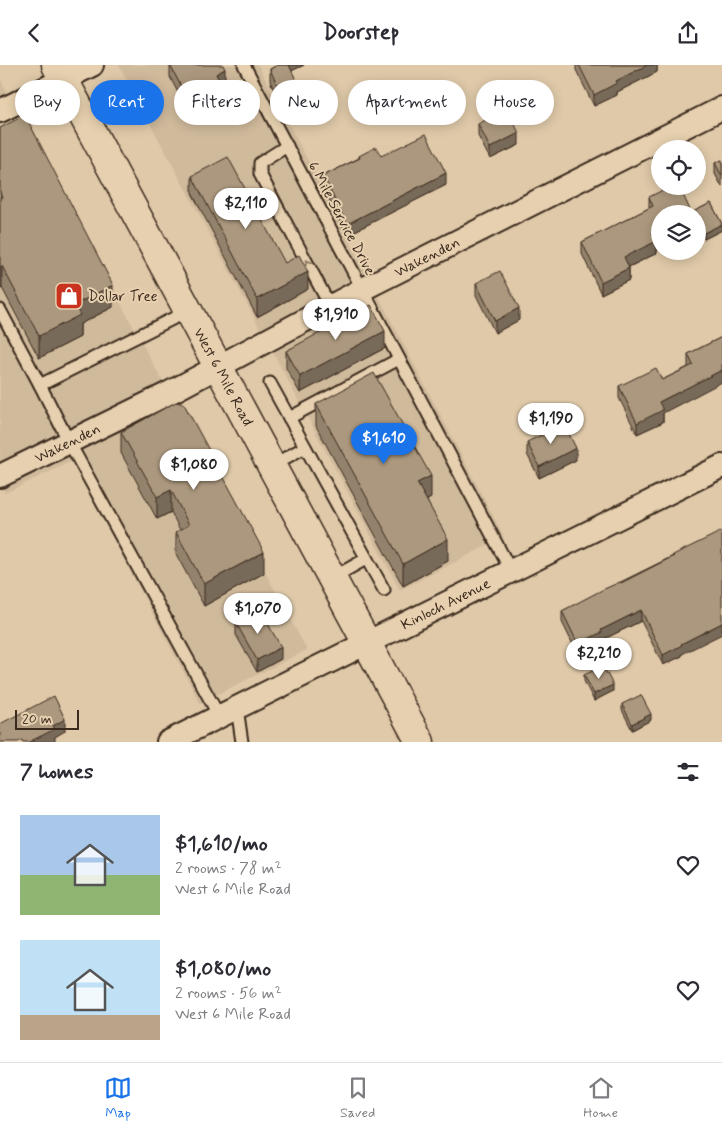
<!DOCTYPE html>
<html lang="en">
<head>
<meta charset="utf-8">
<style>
  :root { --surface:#fff; --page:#f2f2f3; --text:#2b2b33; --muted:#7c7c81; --line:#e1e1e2; --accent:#1a73e8 }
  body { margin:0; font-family:Mynerve,sans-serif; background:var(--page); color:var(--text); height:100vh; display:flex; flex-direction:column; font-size:19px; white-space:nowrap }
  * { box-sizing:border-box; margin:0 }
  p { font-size:16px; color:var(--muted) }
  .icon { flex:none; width:28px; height:28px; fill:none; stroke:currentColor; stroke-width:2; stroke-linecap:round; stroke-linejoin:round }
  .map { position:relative; height:677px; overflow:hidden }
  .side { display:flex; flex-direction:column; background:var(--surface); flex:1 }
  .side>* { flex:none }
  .top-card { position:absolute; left:15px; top:15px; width:692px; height:45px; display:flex; gap:10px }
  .tools { position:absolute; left:651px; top:75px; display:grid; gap:10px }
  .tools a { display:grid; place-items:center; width:55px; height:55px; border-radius:50%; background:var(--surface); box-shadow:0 2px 12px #0003; font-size:25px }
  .scale { position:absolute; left:15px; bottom:12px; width:64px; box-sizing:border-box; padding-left:5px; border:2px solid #3b2a1e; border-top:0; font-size:14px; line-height:18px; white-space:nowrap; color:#3b2a1e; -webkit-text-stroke:4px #e6d0af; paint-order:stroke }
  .price { position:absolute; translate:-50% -42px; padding:0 11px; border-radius:18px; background:#fff; color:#222; font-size:16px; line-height:32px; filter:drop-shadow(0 1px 2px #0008) }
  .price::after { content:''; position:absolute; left:50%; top:30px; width:15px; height:11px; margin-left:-8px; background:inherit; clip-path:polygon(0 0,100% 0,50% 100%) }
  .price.selected { background:var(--accent); color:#fff }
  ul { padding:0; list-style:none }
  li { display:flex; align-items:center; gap:15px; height:125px; padding:0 20px }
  li span { display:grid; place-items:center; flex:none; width:140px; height:100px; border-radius:0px; color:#555 }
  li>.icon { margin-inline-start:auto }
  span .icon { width:60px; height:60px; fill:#fffc; stroke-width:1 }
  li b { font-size:21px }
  h2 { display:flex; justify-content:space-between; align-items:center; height:60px; padding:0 20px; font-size:21px }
  .tag { padding:0 18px; border-radius:22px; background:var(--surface); box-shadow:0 2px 12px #0003; font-size:18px; line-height:45px }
  .tag.selected { background:var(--accent); color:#fff }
  header { display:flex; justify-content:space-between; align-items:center; height:65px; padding:0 20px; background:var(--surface); font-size:22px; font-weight:800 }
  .menu { display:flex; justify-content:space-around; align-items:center; height:70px; border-top:1px solid var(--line); background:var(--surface); font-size:14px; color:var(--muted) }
  .menu a { display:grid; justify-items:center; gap:2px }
  .menu .selected { color:var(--accent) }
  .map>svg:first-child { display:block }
  .built { fill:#d0ba9c }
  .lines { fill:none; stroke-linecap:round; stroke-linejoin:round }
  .lane-casing { stroke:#3b2a1e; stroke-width:15 }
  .street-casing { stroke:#3b2a1e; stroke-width:26 }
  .secondary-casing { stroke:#3b2a1e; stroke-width:31 }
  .lane { stroke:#e6d0af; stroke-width:11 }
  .street { stroke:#e6d0af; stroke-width:22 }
  .secondary { stroke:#e6d0af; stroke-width:28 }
  .wall { fill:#94836c; stroke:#3b2a1e }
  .shaded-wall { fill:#786a58; stroke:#3b2a1e }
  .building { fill:#ac987e; stroke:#3b2a1e }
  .oneway { stroke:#907d66 }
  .labels { text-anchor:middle; stroke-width:4; stroke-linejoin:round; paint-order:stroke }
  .street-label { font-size:15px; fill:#3b2a1e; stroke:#e6d0af }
  .poi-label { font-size:15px; fill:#3b2a1e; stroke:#e6d0af; text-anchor:start }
</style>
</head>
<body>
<header><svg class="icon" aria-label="back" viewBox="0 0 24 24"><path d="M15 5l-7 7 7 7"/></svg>Doorstep<svg class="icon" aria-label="share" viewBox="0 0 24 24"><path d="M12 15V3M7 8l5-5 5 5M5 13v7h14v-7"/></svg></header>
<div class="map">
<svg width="722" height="677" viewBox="0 0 722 677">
  <rect width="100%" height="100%" fill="#dfc9a9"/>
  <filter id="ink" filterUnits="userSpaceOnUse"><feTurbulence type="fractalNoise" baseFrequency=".02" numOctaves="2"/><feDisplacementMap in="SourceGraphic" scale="10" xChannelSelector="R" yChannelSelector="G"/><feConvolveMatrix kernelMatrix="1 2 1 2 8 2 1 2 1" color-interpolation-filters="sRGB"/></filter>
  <g filter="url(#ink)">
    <g class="built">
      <path d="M119 0H258L504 472 400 525Z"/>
      <path d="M0 14 307 585 200 638 72 396 5 428 0 418Z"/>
    </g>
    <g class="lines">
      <defs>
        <g id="lane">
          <path d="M244 0 511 506"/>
          <path d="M287 81 260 98V109L330 241"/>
          <path d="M0 245 40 320 69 377 219 651"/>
          <path d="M270 318 384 525"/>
          <path d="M40 320 188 246"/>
          <path d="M289 353 399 294"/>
          <path d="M271 401 305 382"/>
          <path d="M332 513 366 494"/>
          <path d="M237 643 242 677"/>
        </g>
        <g id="street">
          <path d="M0 46 92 0"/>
          <path id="s1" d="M0 411 169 328 363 224 722 43"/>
          <path id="s2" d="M168 677 722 401"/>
        </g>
        <g id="secondary">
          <path id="s3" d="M56 0 420 677"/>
        </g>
      </defs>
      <use href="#lane" class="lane-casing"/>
      <use href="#street" class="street-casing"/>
      <use href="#secondary" class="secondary-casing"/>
      <use href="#lane" class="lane"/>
      <use href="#street" class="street"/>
      <use href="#secondary" class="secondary"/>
    </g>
    <g class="wall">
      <path d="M170 0 225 16 220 19V29L188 47 170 12Z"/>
      <path d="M278 0H304L291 6 298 31 280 39 270 16V4Z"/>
      <path d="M576 0H657V7L617 27V30L594 41 576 5Z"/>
      <path d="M478 59 519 80 490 94 478 71Z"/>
      <path d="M0 63 113 242 80 259V272L39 293 2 223 0 224Z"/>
      <path d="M359 91H381L446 120 347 170 323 123V111L359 93Z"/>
      <path d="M722 95V122L715 109V98Z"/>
      <path d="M192 111 285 198 308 224 257 252 192 128Z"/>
      <path d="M649 132 691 149 657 176V188L629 202V215L601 229 582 189V177L649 143Z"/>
      <path d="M711 138 722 159V165L704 174 698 161V149H693V147Z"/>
      <path d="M476 218 519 255 495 268 476 230Z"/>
      <path d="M722 272 663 348V357L637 369 619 333V321L662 315 688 302V289Z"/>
      <path d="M385 283 300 328 286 303V286Z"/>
      <path d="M316 339 431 433 427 435 448 496 403 521 316 361Z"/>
      <path d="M121 367 264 508 204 541 176 489V467L180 465 171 447 157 454 121 388Z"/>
      <path d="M527 377 576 395 539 413 527 389Z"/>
      <path d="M673 490 682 591 663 600 641 556 602 575V578L578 590 562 557V546L673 491Z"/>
      <path d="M236 558 281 594 257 607 236 570Z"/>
      <path d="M584 610 613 626 594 636 584 616Z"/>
      <path d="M622 639 651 655 632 665 622 645Z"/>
    </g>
    <g class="shaded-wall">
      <path d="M287 0H304L287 8Z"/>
      <path d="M647 0H657V7L617 27V30L594 41V30L616 16Z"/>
      <path d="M225 4V16L220 19V29L188 47V35L216 9Z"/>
      <path d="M298 19V31L280 39V27Z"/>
      <path d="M519 68V80L490 94V83Z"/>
      <path d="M446 108V120L347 170V159Z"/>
      <path d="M722 159V165L704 174V168Z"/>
      <path d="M660 163V175L657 176V188L624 204V192L652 167Z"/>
      <path d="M2 201V223L0 224V202Z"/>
      <path d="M629 203V215L601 229V217Z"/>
      <path d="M308 207V224L257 252V234Z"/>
      <path d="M113 220V242L80 259V272L39 293V271L74 240Z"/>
      <path d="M519 243V255L495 268V256Z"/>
      <path d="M385 266V283L300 328V311Z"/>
      <path d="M722 305V317L663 348V357L637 369V358L659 337Z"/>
      <path d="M576 383V395L539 413V402Z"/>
      <path d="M431 411V433L417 440V418Z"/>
      <path d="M171 425V447L157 454V432Z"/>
      <path d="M448 474V496L403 521V499Z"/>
      <path d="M264 487V508L204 541V519Z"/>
      <path d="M641 545V556L602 575V578L578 590V579L601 565Z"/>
      <path d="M722 558V569L682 589V591L663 600V590L681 579Z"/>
      <path d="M281 582V594L257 607V595Z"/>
      <path d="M613 620V626L594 636V629Z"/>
      <path d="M651 649V655L632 665V659Z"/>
      <path d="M65 654V666L55 672V676L52 677H29L53 661Z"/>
    </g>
    <g class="building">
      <path d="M170 0H223L225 4 216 9 220 17 188 35Z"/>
      <path d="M278 0H289L298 19 280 27 270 4Z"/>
      <path d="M579 0H647L616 16 617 18 594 30Z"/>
      <path d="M507 44 519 68 490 83 478 59Z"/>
      <path d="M25 50 113 220 74 240 80 250 39 271 2 201 0 202V133L2 132 0 127V63Z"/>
      <path d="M426 69 446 108 347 159 323 111 360 93 359 91 376 82 381 91Z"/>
      <path d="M228 92 285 198 299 190 308 207 257 234 192 111Z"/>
      <path d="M722 95V111L715 98Z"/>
      <path d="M671 121H679L691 147 688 149H660V163L652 167 657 176 624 192 629 203 601 217 582 177 653 141 649 132Z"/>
      <path d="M711 138 722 159 704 168 698 155V149H694L693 147Z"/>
      <path d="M500 206 519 243 495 256 476 218Z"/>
      <path d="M371 240 385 266 300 311 286 286Z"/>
      <path d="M722 272V305L659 337 663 345 637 358 619 321 656 303 662 315 693 300 688 289Z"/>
      <path d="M374 308 431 411 417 418 448 474 403 499 316 339Z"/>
      <path d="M176 337 184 339 264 487 204 519 176 467 189 460 171 425 157 432 121 367Z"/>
      <path d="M564 359 576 383 539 402 527 377Z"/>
      <path d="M722 466V558L681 579 682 580 663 590 641 545 601 565 602 567 578 579 562 546 602 525 620 517 621 518 674 491 673 490Z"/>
      <path d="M260 545 281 582 257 595 236 558Z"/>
      <path d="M603 601 613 620 594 629 584 610Z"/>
      <path d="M641 630 651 649 632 659 622 639Z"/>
      <path d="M54 631 65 654 53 661 55 664 29 677H23L22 675 18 677H0V659Z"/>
    </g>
    <defs><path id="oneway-chevron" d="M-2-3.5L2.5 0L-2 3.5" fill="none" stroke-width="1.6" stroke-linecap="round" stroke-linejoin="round" transform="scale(1.25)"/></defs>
    <use class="oneway" href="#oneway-chevron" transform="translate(308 198) rotate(-118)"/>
  </g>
  <defs>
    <symbol id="shop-square" viewBox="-11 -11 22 22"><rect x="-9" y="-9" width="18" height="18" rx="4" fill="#c8321e" stroke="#e6d0af"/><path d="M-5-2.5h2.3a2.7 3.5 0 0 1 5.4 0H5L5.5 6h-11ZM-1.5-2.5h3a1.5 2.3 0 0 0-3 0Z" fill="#fff"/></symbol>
  </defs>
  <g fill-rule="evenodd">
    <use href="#shop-square" x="53" y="215" width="32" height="32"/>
  </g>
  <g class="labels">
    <g class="street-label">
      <text transform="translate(342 153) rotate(62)" y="5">6 Mile Service Drive</text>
      <text dy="5" stroke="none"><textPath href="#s1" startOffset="480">Wakenden</textPath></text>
      <text dy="5" stroke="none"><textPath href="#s3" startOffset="354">West 6 Mile Road</textPath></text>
      <text dy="5" stroke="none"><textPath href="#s1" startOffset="75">Wakenden</textPath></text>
      <text dy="5" stroke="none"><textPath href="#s2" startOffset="310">Kinloch Avenue</textPath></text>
    </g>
    <g class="poi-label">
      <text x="88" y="236">Dollar Tree</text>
    </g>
  </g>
</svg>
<div class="tools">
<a><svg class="icon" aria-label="locate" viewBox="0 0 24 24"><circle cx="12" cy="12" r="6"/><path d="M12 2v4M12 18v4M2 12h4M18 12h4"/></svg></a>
<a><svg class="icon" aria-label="layers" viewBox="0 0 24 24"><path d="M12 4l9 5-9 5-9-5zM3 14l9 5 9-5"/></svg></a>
</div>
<div class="scale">20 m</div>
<b class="price" style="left:246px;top:165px">$2,110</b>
<b class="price" style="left:336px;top:276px">$1,910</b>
<b class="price" style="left:551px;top:380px">$1,190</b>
<b class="price selected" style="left:384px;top:400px">$1,610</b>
<b class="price" style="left:194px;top:426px">$1,080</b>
<b class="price" style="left:258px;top:570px">$1,070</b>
<b class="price" style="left:599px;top:615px">$2,210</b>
<div class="top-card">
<a class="tag">Buy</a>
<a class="tag selected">Rent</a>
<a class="tag">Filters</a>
<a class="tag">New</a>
<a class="tag">Apartment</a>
<a class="tag">House</a>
</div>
</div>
<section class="side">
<h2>7 homes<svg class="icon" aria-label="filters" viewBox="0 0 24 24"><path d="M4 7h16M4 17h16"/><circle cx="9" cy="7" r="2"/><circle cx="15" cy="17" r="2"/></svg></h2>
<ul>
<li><span style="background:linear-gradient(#a9c7e8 60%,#8fb573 0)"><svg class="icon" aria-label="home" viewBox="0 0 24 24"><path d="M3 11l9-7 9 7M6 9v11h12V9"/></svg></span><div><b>$1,610/mo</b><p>2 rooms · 78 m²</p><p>West 6 Mile Road</p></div><svg class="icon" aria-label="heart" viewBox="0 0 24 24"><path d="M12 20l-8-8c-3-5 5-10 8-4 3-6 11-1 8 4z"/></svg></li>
<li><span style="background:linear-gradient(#bfe0f5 75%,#b9a48a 0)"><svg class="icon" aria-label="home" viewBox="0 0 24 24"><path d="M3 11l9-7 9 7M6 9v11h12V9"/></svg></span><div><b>$1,080/mo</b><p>2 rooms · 56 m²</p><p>West 6 Mile Road</p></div><svg class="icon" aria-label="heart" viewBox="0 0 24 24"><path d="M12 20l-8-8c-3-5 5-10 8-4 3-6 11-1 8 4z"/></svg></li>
</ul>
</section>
<nav class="menu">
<a class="selected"><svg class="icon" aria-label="map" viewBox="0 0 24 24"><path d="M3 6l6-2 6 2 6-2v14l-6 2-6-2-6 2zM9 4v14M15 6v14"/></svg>Map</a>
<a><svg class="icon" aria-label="saved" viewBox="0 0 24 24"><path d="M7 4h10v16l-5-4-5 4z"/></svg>Saved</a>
<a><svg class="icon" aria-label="home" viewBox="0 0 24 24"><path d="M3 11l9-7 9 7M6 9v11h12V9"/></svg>Home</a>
</nav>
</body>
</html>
